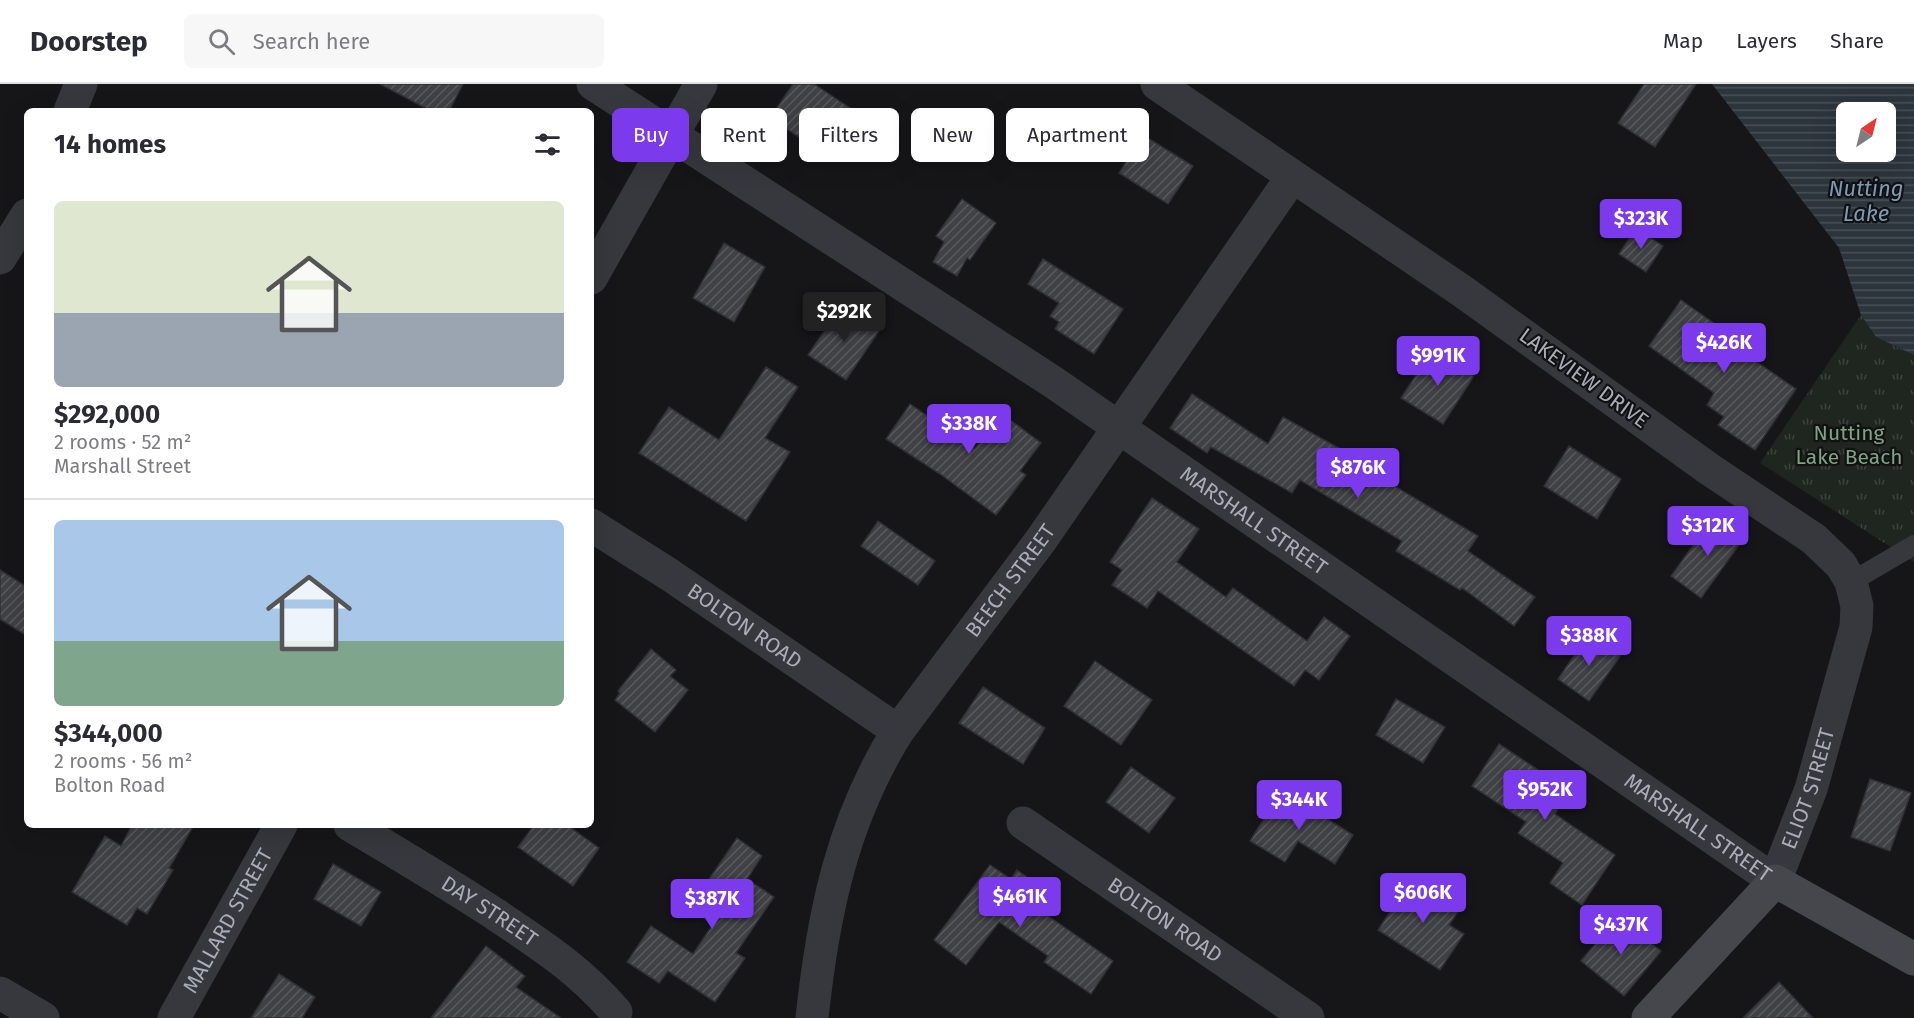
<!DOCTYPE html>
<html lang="en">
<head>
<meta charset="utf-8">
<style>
  :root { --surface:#fff; --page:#f7f7f7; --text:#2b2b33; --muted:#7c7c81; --line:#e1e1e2; --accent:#7c3aed }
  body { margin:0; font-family:"Fira Sans",sans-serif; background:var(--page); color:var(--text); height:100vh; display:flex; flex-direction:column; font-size:22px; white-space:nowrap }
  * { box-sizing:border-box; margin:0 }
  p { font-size:20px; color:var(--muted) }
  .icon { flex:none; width:33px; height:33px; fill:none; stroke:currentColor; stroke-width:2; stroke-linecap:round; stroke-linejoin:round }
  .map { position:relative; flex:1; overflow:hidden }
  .panel { position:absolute; left:24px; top:24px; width:570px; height:720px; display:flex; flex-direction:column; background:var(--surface); border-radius:9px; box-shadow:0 6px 24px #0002 }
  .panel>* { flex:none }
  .top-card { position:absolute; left:612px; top:24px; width:570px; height:54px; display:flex; gap:12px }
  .needle { width:39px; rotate:35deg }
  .fabs { position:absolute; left:1836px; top:18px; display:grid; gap:12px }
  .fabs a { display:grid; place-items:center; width:60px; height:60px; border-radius:9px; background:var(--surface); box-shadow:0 6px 24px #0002; font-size:30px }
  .price { position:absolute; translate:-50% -51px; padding:0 14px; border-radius:6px; background:var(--accent); color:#fff; font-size:20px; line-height:39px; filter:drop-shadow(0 2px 3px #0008) }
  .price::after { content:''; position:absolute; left:50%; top:36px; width:18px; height:14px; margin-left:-9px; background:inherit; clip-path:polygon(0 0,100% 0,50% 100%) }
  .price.current { background:#222; color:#fff }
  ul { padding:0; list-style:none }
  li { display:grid; align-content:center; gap:12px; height:318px; padding:0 30px }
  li+li { border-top:2px solid var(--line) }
  li span { display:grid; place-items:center; height:186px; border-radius:9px; color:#555 }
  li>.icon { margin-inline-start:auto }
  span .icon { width:108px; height:108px; fill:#fffc; stroke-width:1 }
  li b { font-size:26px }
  h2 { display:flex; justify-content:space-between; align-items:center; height:72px; padding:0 30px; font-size:26px }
  .tag { padding:0 21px; border-radius:9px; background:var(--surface); box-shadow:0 6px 24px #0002; font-size:21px; line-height:54px }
  .tag.current { background:var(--accent); color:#fff }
  header { display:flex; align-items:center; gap:36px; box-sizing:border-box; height:84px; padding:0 30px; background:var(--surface); border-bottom:2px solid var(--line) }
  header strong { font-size:28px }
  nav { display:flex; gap:33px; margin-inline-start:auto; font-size:21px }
  .search { width:420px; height:54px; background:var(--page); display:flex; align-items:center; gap:15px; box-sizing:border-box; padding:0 21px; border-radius:9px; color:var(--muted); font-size:22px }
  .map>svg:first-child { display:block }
  .grass { fill:url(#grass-tufts) }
  .water { fill:url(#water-rules); fill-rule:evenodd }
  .building { fill:url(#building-hatch); stroke:#303034; stroke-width:1.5 }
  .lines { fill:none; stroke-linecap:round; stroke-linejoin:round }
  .lane { stroke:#37383d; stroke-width:20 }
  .street { stroke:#37383d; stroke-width:33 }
  .secondary { stroke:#45474d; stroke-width:33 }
  .labels { text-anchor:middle; stroke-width:4.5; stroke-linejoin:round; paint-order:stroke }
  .street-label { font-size:21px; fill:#a8adb8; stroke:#111113 }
  .park-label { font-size:21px; fill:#7fa381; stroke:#111113 }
  .water-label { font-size:22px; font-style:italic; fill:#7f9bb3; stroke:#111113 }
</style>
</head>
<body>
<header>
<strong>Doorstep</strong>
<div class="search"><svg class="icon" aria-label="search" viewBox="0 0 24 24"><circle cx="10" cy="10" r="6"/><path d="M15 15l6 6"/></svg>Search here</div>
<nav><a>Map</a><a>Layers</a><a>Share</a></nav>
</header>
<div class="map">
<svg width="1914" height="934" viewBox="0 0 1914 934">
  <defs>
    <pattern id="grass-tufts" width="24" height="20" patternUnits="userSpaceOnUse" patternTransform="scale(1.5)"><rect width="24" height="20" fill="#1e261f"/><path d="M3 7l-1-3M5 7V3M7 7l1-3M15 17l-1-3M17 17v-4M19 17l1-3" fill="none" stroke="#3c433d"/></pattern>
    <pattern id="water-rules" width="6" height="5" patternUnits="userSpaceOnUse" patternTransform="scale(1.5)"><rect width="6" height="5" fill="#2c353c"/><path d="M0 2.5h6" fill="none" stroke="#485056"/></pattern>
    <pattern id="building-hatch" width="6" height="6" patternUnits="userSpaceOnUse" patternTransform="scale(1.5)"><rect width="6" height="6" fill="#404145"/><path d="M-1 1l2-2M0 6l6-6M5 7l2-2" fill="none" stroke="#595a5e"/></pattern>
  </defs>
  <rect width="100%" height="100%" fill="#161618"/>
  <path class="grass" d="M1861 231 1876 253 1914 271V478L1760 379Z"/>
  <path class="water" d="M1712 0H1914V271L1876 253 1861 231 1839 164ZM1846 28H1886V68H1846Z"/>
  <g class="building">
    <path d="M380 0H463L449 27H431Z"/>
    <path d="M793 0H814L868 36 851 62 835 51 823 69 770 34Z"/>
    <path d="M1644 0H1696L1655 63 1618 39Z"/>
    <path d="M1143 51 1193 82 1168 120 1119 89Z"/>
    <path d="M962 115 996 139 970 176 967 174 957 192 933 178 944 158 936 152Z"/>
    <path d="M1636 144 1663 162 1646 188 1619 170Z"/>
    <path d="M724 159 765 183 734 238 693 214Z"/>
    <path d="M1043 175 1123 225 1094 270 1055 245 1059 238 1050 232 1059 219 1028 200Z"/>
    <path d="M1681 216 1729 250 1725 256 1796 305 1755 366 1718 341 1724 333 1707 321 1714 309 1649 262Z"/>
    <path d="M842 221 879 247 846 296 808 271Z"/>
    <path d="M1432 266 1474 292 1443 340 1401 314Z"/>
    <path d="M766 283 798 303 765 354 790 368 746 437 639 369 669 323 719 356Z"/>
    <path d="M1192 310 1268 360 1283 333 1353 372 1355 368 1386 386 1381 394 1478 452 1468 467 1535 513 1514 542 1462 504 1460 506 1396 467 1402 457 1300 396 1292 409 1211 363 1207 369 1170 344Z"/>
    <path d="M910 320 975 364 1001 329 1041 359 1020 387 1026 391 996 431 940 390 886 355Z"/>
    <path d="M1569 362 1621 395 1597 435 1544 402Z"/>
    <path d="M1152 414 1199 445 1177 478 1226 513 1233 504 1307 557 1324 533 1350 552 1319 596 1305 586 1294 602 1158 507 1147 524 1112 501 1122 486 1110 478Z"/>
    <path d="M1714 432 1744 454 1701 514 1671 492Z"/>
    <path d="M878 437 935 477 918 501 861 462Z"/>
    <path d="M0 486 27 503V552L0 535Z"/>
    <path d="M1589 549 1621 571 1589 617 1558 595Z"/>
    <path d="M651 565 676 586 670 592 688 606 655 648 615 616 620 609 618 607Z"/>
    <path d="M1095 577 1152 616 1121 661 1064 622Z"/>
    <path d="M983 603 1045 644 1023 680 959 639Z"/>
    <path d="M1396 615 1445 643 1423 679 1376 651Z"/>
    <path d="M1499 660 1570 707 1555 730 1615 771 1582 821 1550 799 1563 779 1518 749 1526 738 1472 702Z"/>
    <path d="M1131 683 1175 714 1149 749 1106 718Z"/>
    <path d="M1870 695 1911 709 1890 767 1851 753Z"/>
    <path d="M1282 706 1353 751 1335 780 1298 757 1285 778 1250 757Z"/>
    <path d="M132 741H194L169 784 173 786 147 830 137 824 127 841 72 808 105 752 121 762Z"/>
    <path d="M534 741H567L599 764 573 802 518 763Z"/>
    <path d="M737 754 762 772 747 795 774 813 736 869 745 874 715 918 668 887 659 899 627 878 651 842 693 870 725 822 701 807Z"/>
    <path d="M333 780 381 808 361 842 314 815Z"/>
    <path d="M990 781 1011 795 1017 786 1042 804 1031 820 1113 877 1091 910 1044 878 1048 872 999 838 966 881 934 856Z"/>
    <path d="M1412 793 1460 825 1449 841 1464 850 1440 886 1378 846Z"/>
    <path d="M1618 832 1661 867 1624 912 1581 877Z"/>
    <path d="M486 862 525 892 516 903 561 934H431Z"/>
    <path d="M279 890 315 913 302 934H251Z"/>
    <path d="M1779 898 1813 934H1743Z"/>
  </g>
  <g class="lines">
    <path class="lane" d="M1851 498 1914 461"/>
    <g class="street">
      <path id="s1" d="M593 0 1053 298 1775 797 1811 705 1856 543 1857 522 1851 498 1841 481 1814 455 1709 385 1462 207 1157 0"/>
      <path d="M70 27 81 0"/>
      <path d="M0 174 27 131"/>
      <path d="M591 194 701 0"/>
      <path id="s2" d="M591 441 670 491 898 647"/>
      <path id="s3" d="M1023 739 1308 934"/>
      <path id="s4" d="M350 741C399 770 447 799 495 830 542 862 578 884 616 928"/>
      <path d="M0 909 43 934"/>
      <path id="s5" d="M174 934 281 741"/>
      <path id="s6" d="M812 934C823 830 842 737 898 647L1041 456 1292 93"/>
    </g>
    <path class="secondary" d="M1648 934 1775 797 1914 875"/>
  </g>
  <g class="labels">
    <g class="street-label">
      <text transform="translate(1584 294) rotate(36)" y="7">LAKEVIEW DRIVE</text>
      <text dy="7" stroke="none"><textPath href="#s1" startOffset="792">MARSHALL STREET</textPath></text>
      <text dy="7" stroke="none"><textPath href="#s6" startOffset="490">BEECH STREET</textPath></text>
      <text dy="7" stroke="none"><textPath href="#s2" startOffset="184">BOLTON ROAD</textPath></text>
      <text dy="7" stroke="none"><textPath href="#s1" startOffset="1524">ELIOT STREET</textPath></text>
      <text dy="7" stroke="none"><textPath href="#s1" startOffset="1332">MARSHALL STREET</textPath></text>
      <text dy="7" stroke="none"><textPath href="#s4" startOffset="164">DAY STREET</textPath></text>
      <text dy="7" stroke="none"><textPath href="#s5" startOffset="111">MALLARD STREET</textPath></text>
      <text dy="7" stroke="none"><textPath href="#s3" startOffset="172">BOLTON ROAD</textPath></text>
    </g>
    <g class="park-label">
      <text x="1849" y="356">Nutting<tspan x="1849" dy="24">Lake Beach</tspan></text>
    </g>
    <g class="water-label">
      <text x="1866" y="112">Nutting<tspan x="1866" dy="25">Lake</tspan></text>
    </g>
  </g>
</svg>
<div class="fabs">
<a><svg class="needle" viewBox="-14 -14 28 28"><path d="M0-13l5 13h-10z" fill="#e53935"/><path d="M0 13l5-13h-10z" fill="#7c7c81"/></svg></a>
</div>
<b class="price" style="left:1641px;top:166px">$323K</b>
<b class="price current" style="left:844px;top:259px">$292K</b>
<b class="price" style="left:1724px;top:290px">$426K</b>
<b class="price" style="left:1438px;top:303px">$991K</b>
<b class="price" style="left:969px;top:371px">$338K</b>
<b class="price" style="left:1358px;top:415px">$876K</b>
<b class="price" style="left:1708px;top:473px">$312K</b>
<b class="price" style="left:1589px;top:583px">$388K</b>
<b class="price" style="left:1545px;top:737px">$952K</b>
<b class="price" style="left:1299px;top:747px">$344K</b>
<b class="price" style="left:1423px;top:840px">$606K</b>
<b class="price" style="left:1020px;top:844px">$461K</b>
<b class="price" style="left:712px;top:846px">$387K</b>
<b class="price" style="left:1621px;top:872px">$437K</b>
<div class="top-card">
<a class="tag current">Buy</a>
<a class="tag">Rent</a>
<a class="tag">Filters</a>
<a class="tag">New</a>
<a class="tag">Apartment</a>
</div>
<section class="panel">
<h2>14 homes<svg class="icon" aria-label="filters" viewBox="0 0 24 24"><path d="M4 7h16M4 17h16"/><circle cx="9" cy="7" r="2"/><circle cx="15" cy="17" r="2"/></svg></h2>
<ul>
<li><span style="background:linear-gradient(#dfe7d0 60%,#9aa5b1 0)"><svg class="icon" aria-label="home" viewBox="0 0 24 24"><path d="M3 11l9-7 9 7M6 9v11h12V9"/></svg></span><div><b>$292,000</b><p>2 rooms · 52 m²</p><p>Marshall Street</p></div></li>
<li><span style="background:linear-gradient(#a9c7e8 65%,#7fa58c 0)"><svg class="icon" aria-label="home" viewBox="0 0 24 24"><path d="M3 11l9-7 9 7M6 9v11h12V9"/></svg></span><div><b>$344,000</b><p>2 rooms · 56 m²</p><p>Bolton Road</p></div></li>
</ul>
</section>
</div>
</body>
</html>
